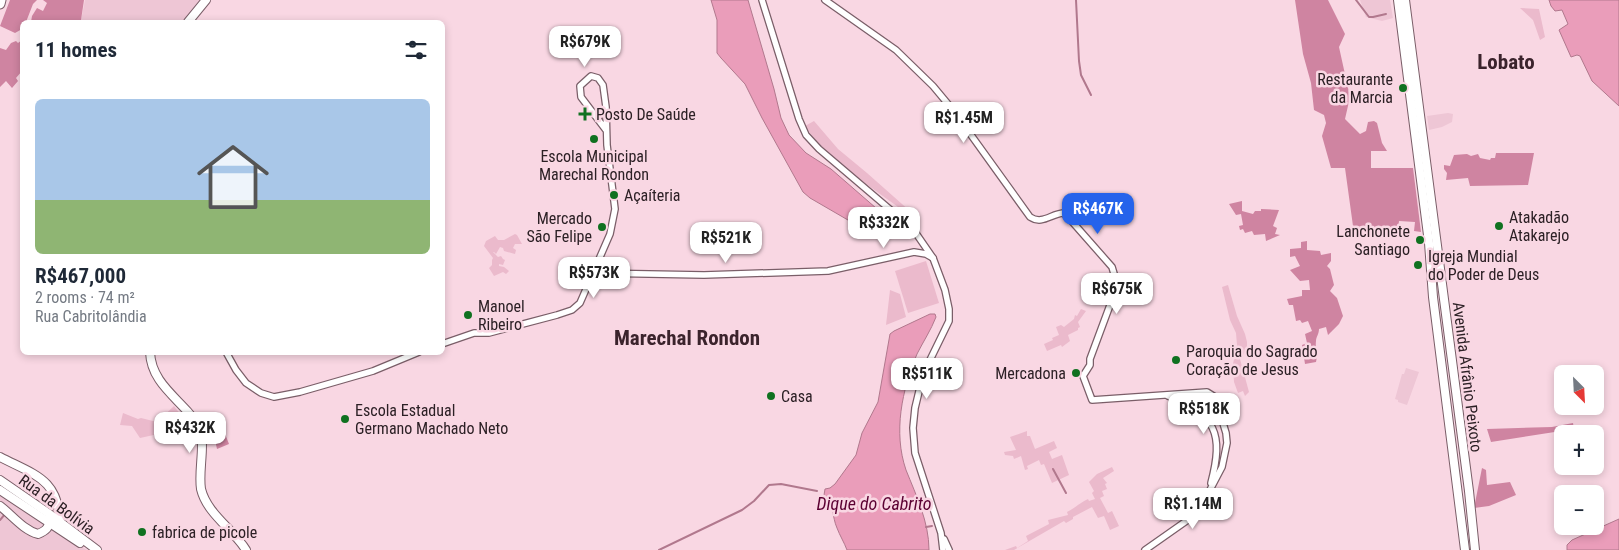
<!DOCTYPE html>
<html lang="en">
<head>
<meta charset="utf-8">
<style>
  :root { --surface:#fff; --page:#f2f2f3; --text:#1f2937; --muted:#747a83; --line:#e0e1e3; --accent:#2563eb }
  body { margin:0; font-family:"Roboto Condensed",sans-serif; background:var(--page); color:var(--text); height:100vh; display:flex; flex-direction:column; font-size:19px; white-space:nowrap }
  * { box-sizing:border-box; margin:0 }
  p { font-size:16px; color:var(--muted) }
  .icon { flex:none; width:28px; height:28px; fill:none; stroke:currentColor; stroke-width:2; stroke-linecap:round; stroke-linejoin:round }
  .map { position:relative; flex:1; overflow:hidden }
  .panel { position:absolute; left:20px; top:20px; width:425px; height:335px; display:flex; flex-direction:column; background:var(--surface); border-radius:8px; box-shadow:0 2px 8px #0003 }
  .panel>* { flex:none }
  .needle { width:32px; rotate:156deg }
  .fabs { position:absolute; left:1554px; top:365px; display:grid; gap:10px }
  .fabs a { display:grid; place-items:center; width:50px; height:50px; border-radius:8px; background:var(--surface); box-shadow:0 2px 8px #0003; font-size:25px }
  .price { position:absolute; translate:-50% -42px; padding:0 11px; border-radius:10px; background:#fff; color:#222; font-size:16px; line-height:32px; filter:drop-shadow(0 1px 2px #0008) }
  .price::after { content:''; position:absolute; left:50%; top:30px; width:15px; height:11px; margin-left:-8px; background:inherit; clip-path:polygon(0 0,100% 0,50% 100%) }
  .price.selected { background:var(--accent); color:#fff }
  ul { padding:0; list-style:none }
  li { display:grid; align-content:center; gap:10px; height:265px; padding:0 15px }
  li+li { border-top:1px solid var(--line) }
  li span { display:grid; place-items:center; height:155px; border-radius:8px; color:#555 }
  li>.icon { margin-inline-start:auto }
  span .icon { width:90px; height:90px; fill:#fffc; stroke-width:1 }
  li b { font-size:21px }
  h2 { display:flex; justify-content:space-between; align-items:center; height:60px; padding:0 15px; font-size:21px }
  .map>svg:first-child { display:block }
  .built { fill:#eec6d5 }
  .green { fill:#ebbacc }
  .forest { fill:#cf84a1 }
  .water { fill:#ea9dba; stroke:#b1788d }
  .lines { fill:none; stroke-linecap:round; stroke-linejoin:round }
  .stream { stroke:#b1788d; stroke-width:2 }
  .minor-casing { stroke:#7a5e68; stroke-width:8 }
  .major-casing { stroke:#7a5e68; stroke-width:10 }
  .highway-casing { stroke:#7a5e68; stroke-width:11 }
  .minor { stroke:#fff; stroke-width:5.5 }
  .major { stroke:#fff; stroke-width:8 }
  .highway { stroke:#fff; stroke-width:9 }
  .poi-dot { fill:#107120; stroke:#f9d7e3; stroke-width:2 }
  .labels { text-anchor:middle; stroke-width:5; stroke-linejoin:round; paint-order:stroke }
  .poi-label { font-size:16px; fill:#2c2025; stroke:#f9d7e3; text-anchor:start }
  .street-label { font-size:16px; fill:#2c2025; stroke:#f9d7e3 }
  .water-label { font-size:18px; font-style:italic; fill:#5b0032; stroke:#f9d7e3 }
  .district-label { font-size:21px; font-weight:bold; fill:#3b232c; stroke:#f9d7e3 }
</style>
</head>
<body>
<div class="map">
<svg width="1619" height="550" viewBox="0 0 1619 550">
  <rect width="100%" height="100%" fill="#f9d7e3"/>
  <g class="built">
    <path d="M85 0H200L183 22H88L81 20Z"/>
    <path d="M1360 0H1390L1393 18 1382 21 1366 17Z"/>
    <path d="M1448 113 1453 114 1452 122 1442 127 1429 130 1427 116Z"/>
    <path d="M1406 368 1419 372 1407 405 1398 402V400L1395 399 1402 374H1404Z"/>
    <path d="M0 487 72 540 87 550H0Z"/>
  </g>
  <g class="green">
    <path d="M1520 8 1539 9 1545 37 1540 40 1533 20Z"/>
    <path d="M814 121 838 149 867 173 911 212 912 221C903 209 891 202 880 194 853 174 823 153 805 126Z"/>
    <path d="M515 234 517 235 522 244H515L513 248 516 250 515 254 504 251 503 248 500 247 496 254 494 252H493L498 257 501 256 503 259 505 260 503 265 499 264V266L504 267 509 271 506 274 503 272 494 276 489 268 492 265V260L493 258 484 246 486 241 495 236 498 240H504Z"/>
    <path d="M926 261 939 303 908 313 895 271Z"/>
    <path d="M1228 285 1237 316 1245 334 1247 342V349L1240 359 1249 392 1245 396 1243 391 1238 393 1234 382 1233 364 1237 345 1236 333 1230 320 1222 287Z"/>
    <path d="M890 290 900 294 906 317 886 325Z"/>
    <path d="M1081 309 1086 311 1078 322 1080 327 1078 328V330L1068 335 1070 341 1062 347 1061 345 1047 351 1044 344 1053 340 1052 338 1059 335 1056 327 1061 325 1064 327 1074 319 1075 315 1077 316Z"/>
    <path d="M174 406 190 427 140 438 132 426 120 425 123 413 138 419 141 418 157 422Z"/>
    <path d="M1027 431V436H1030L1035 449 1054 441 1057 448 1049 452 1052 459 1062 455 1069 475 1052 483 1044 464 1041 465 1039 460 1027 466 1028 469 1025 470 1021 456 1014 459 1013 456 1005 455 1004 452 1016 450 1010 437Z"/>
    <path d="M1112 467 1114 471 1103 478 1107 483 1105 484 1107 489 1102 491 1104 496 1100 498 1108 513 1112 511 1119 526 1110 530 1104 516 1098 518 1092 507 1073 517V519L1066 523 1064 521 1014 550H1005L1016 546 1017 548 1028 541 1026 536 1049 524 1048 520 1068 515 1067 512C1075 508 1078 504 1088 499L1089 501 1095 499 1092 493 1094 491 1089 482 1097 474Z"/>
  </g>
  <g class="forest">
    <path d="M10 0H37L33 4 26 22H22V29L15 33 0 26Z"/>
    <path d="M43 0H84L81 20 88 22H31L32 16 37 8 43 11 47 3Z"/>
    <path d="M1295 0H1328L1345 34 1339 47 1350 97 1345 119 1360 134 1366 131 1368 122 1374 121 1377 123 1382 143 1387 151H1371V168H1358H1413L1421 232 1414 231 1415 222 1399 221 1398 230 1353 226 1345 168H1331L1322 136 1326 123 1324 115 1314 110 1311 83 1303 54Z"/>
    <path d="M22 40V63L20 66 22 71 16 78 18 81 12 88 6 81 0 87V48L6 50 11 43 16 41 18 43Z"/>
    <path d="M1496 153H1534L1528 185 1470 186 1468 178 1446 180 1447 173 1444 169V165L1450 166 1454 155 1467 154 1471 156 1478 154 1480 158 1490 160 1491 158H1495Z"/>
    <path d="M1242 201V211L1253 214 1255 211H1261V209L1279 210 1273 226 1277 228 1275 234 1280 235 1266 241 1265 234 1254 235 1252 231 1245 233 1243 229 1240 230 1239 226 1243 225 1241 214 1236 215 1229 204Z"/>
    <path d="M1307 241V250L1320 251 1321 255 1331 253V261L1327 266 1330 269 1334 285 1330 291 1337 298 1343 316 1339 324 1328 335 1326 327 1319 329C1319 334 1316 337 1316 341 1315 349 1318 354 1316 362L1305 364 1302 345 1307 343 1305 334 1312 331 1308 321 1302 323 1300 320 1296 321 1293 305H1289L1287 299 1302 296V290H1310L1309 280 1300 281 1290 270 1300 266 1295 256 1290 257V249L1301 248V242Z"/>
    <path d="M218 416 229 444 217 449 215 440 208 438 203 423Z"/>
    <path d="M1573 423 1574 429 1491 442 1487 429 1552 427Z"/>
    <path d="M1482 468 1486 470 1487 485 1510 482 1516 495 1489 506 1474 508Z"/>
  </g>
  <g class="water">
    <path d="M711 0H748L774 89 781 118 789 135 806 153 831 169 884 215 886 221 881 226 860 227 810 198 803 192 762 118 745 84 721 58 717 53V20Z"/>
    <path d="M1549 0H1619V106L1592 81 1580 56 1577 55 1571 57 1559 30 1568 24 1562 10 1555 11 1551 6Z"/>
    <path d="M930 314H935L936 317C931 330 923 342 917 354 902 390 893 432 906 470 916 495 929 522 929 550H847C844 542 840 536 837 528 832 517 834 503 824 495L825 489 830 488 835 484 856 455 862 433 878 402 890 334 894 331Z"/>
    <path d="M1619 519V550H1567V545L1572 540Z"/>
  </g>
  <g class="lines">
    <g class="stream">
      <path d="M1076 0 1079 61 1081 75 1091 95"/>
      <path d="M1356 0 1369 17H1373L1386 14"/>
      <path d="M1053 469 1066 493"/>
      <path d="M0 520 5 514"/>
      <path d="M926 527 932 526"/>
      <path d="M659 550 742 510 754 501 769 485 781 484 817 491"/>
    </g>
    <defs>
      <g id="minor">
        <path d="M762 0 799 119 806 135 819 149 913 229 933 258 945 290 949 309V321L930 360 921 383 915 408 913 428 915 453 941 533 943 550"/>
        <path d="M825 0 896 50 933 86 953 110 1030 217C1042 225 1051 214 1063 213L1068 217 1112 267 1115 277 1116 289 1090 359V365L1083 376 1092 400 1207 392 1215 397 1226 433 1227 443 1222 467 1201 507 1192 517 1145 550"/>
        <path d="M594 273 704 275 828 271 914 252 926 254 933 258"/>
        <path d="M442 344 474 333H489L557 315 572 310 580 303 610 234 615 209 607 145 606 107 603 85 598 78 591 76 580 86 581 97 606 130"/>
        <path d="M226 352 236 370 246 383 261 393 274 397 300 392 373 371 419 352"/>
        <path d="M1168 396C1216 415 1224 433 1211 483"/>
        <path d="M944 539 949 550"/>
      </g>
      <g id="major">
        <path d="M1398 0 1429 243 1433 297 1465 550"/>
        <path d="M1405 0 1469 491 1475 550"/>
        <path d="M188 22 206 0"/>
        <path d="M150 352C151 379 172 394 188 412 192 417 197 422 199 428 206 445 198 470 201 489 207 514 233 529 246 550"/>
        <path d="M0 457C35 475 59 479 60 524"/>
        <path d="M0 480 48 513 97 550"/>
        <path d="M0 490 80 543"/>
        <path d="M0 506C12 515 23 530 38 534 45 531 50 528 49 519"/>
      </g>
      <path id="highway" d="M0 4 1 0"/>
    </defs>
    <use href="#minor" class="minor-casing"/>
    <use href="#major" class="major-casing"/>
    <use href="#highway" class="highway-casing"/>
    <use href="#minor" class="minor"/>
    <use href="#major" class="major"/>
    <use href="#highway" class="highway"/>
  </g>
  <g class="poi-dot">
    <circle cx="1403" cy="88" r="5"/>
    <path d="M582.5 106.5h5v5h5v5h-5v5h-5v-5h-5v-5h5z"/>
    <circle cx="594" cy="139" r="5"/>
    <circle cx="614" cy="195" r="5"/>
    <circle cx="1499" cy="226" r="5"/>
    <circle cx="602" cy="227" r="5"/>
    <circle cx="1420" cy="240" r="5"/>
    <circle cx="1418" cy="265" r="5"/>
    <circle cx="468" cy="315" r="5"/>
    <circle cx="1176" cy="360" r="5"/>
    <circle cx="1076" cy="373" r="5"/>
    <circle cx="771" cy="396" r="5"/>
    <circle cx="345" cy="419" r="5"/>
    <circle cx="142" cy="532" r="5"/>
  </g>
  <g class="labels">
    <g class="poi-label">
      <text x="1393" y="85" text-anchor="end">Restaurante<tspan x="1393" dy="18">da Marcia</tspan></text>
      <text x="596" y="120">Posto De Saúde</text>
      <text x="594" y="162" text-anchor="middle">Escola Municipal<tspan x="594" dy="18">Marechal Rondon</tspan></text>
      <text x="624" y="201">Açaíteria</text>
      <text x="1509" y="223">Atakadão<tspan x="1509" dy="18">Atakarejo</tspan></text>
      <text x="592" y="224" text-anchor="end">Mercado<tspan x="592" dy="18">São Felipe</tspan></text>
      <text x="1410" y="237" text-anchor="end">Lanchonete<tspan x="1410" dy="18">Santiago</tspan></text>
      <text x="1428" y="262">Igreja Mundial<tspan x="1428" dy="18">do Poder de Deus</tspan></text>
      <text x="478" y="312">Manoel<tspan x="478" dy="18">Ribeiro</tspan></text>
      <text x="1186" y="357">Paroquia do Sagrado<tspan x="1186" dy="18">Coração de Jesus</tspan></text>
      <text x="1066" y="379" text-anchor="end">Mercadona</text>
      <text x="781" y="402">Casa</text>
      <text x="355" y="416">Escola Estadual<tspan x="355" dy="18">Germano Machado Neto</tspan></text>
      <text x="152" y="538">fabrica de picole</text>
    </g>
    <g class="street-label">
      <text transform="translate(1468 377) rotate(83)" y="6">Avenida Afrânio Peixoto</text>
      <text transform="translate(57 504) rotate(36)" y="6">Rua da Bolívia</text>
    </g>
    <g class="water-label">
      <text x="874" y="510">Dique do Cabrito</text>
    </g>
    <g class="district-label">
      <text x="1506" y="69">Lobato</text>
      <text x="687" y="345">Marechal Rondon</text>
    </g>
  </g>
</svg>
<div class="fabs">
<a><svg class="needle" viewBox="-14 -14 28 28"><path d="M0-13l5 13h-10z" fill="#e53935"/><path d="M0 13l5-13h-10z" fill="#747a83"/></svg></a>
<a>+</a>
<a>−</a>
</div>
<b class="price" style="left:585px;top:68px">R$679K</b>
<b class="price" style="left:964px;top:144px">R$1.45M</b>
<b class="price selected" style="left:1098px;top:235px">R$467K</b>
<b class="price" style="left:884px;top:249px">R$332K</b>
<b class="price" style="left:726px;top:264px">R$521K</b>
<b class="price" style="left:594px;top:299px">R$573K</b>
<b class="price" style="left:1117px;top:315px">R$675K</b>
<b class="price" style="left:927px;top:400px">R$511K</b>
<b class="price" style="left:1204px;top:435px">R$518K</b>
<b class="price" style="left:190px;top:454px">R$432K</b>
<b class="price" style="left:1193px;top:530px">R$1.14M</b>
<section class="panel">
<h2>11 homes<svg class="icon" aria-label="filters" viewBox="0 0 24 24"><path d="M4 7h16M4 17h16"/><circle cx="9" cy="7" r="2"/><circle cx="15" cy="17" r="2"/></svg></h2>
<ul>
<li><span style="background:linear-gradient(#a9c7e8 65%,#8fb573 0)"><svg class="icon" aria-label="home" viewBox="0 0 24 24"><path d="M3 11l9-7 9 7M6 9v11h12V9"/></svg></span><div><b>R$467,000</b><p>2 rooms · 74 m²</p><p>Rua Cabritolândia</p></div></li>
</ul>
</section>
</div>
</body>
</html>
